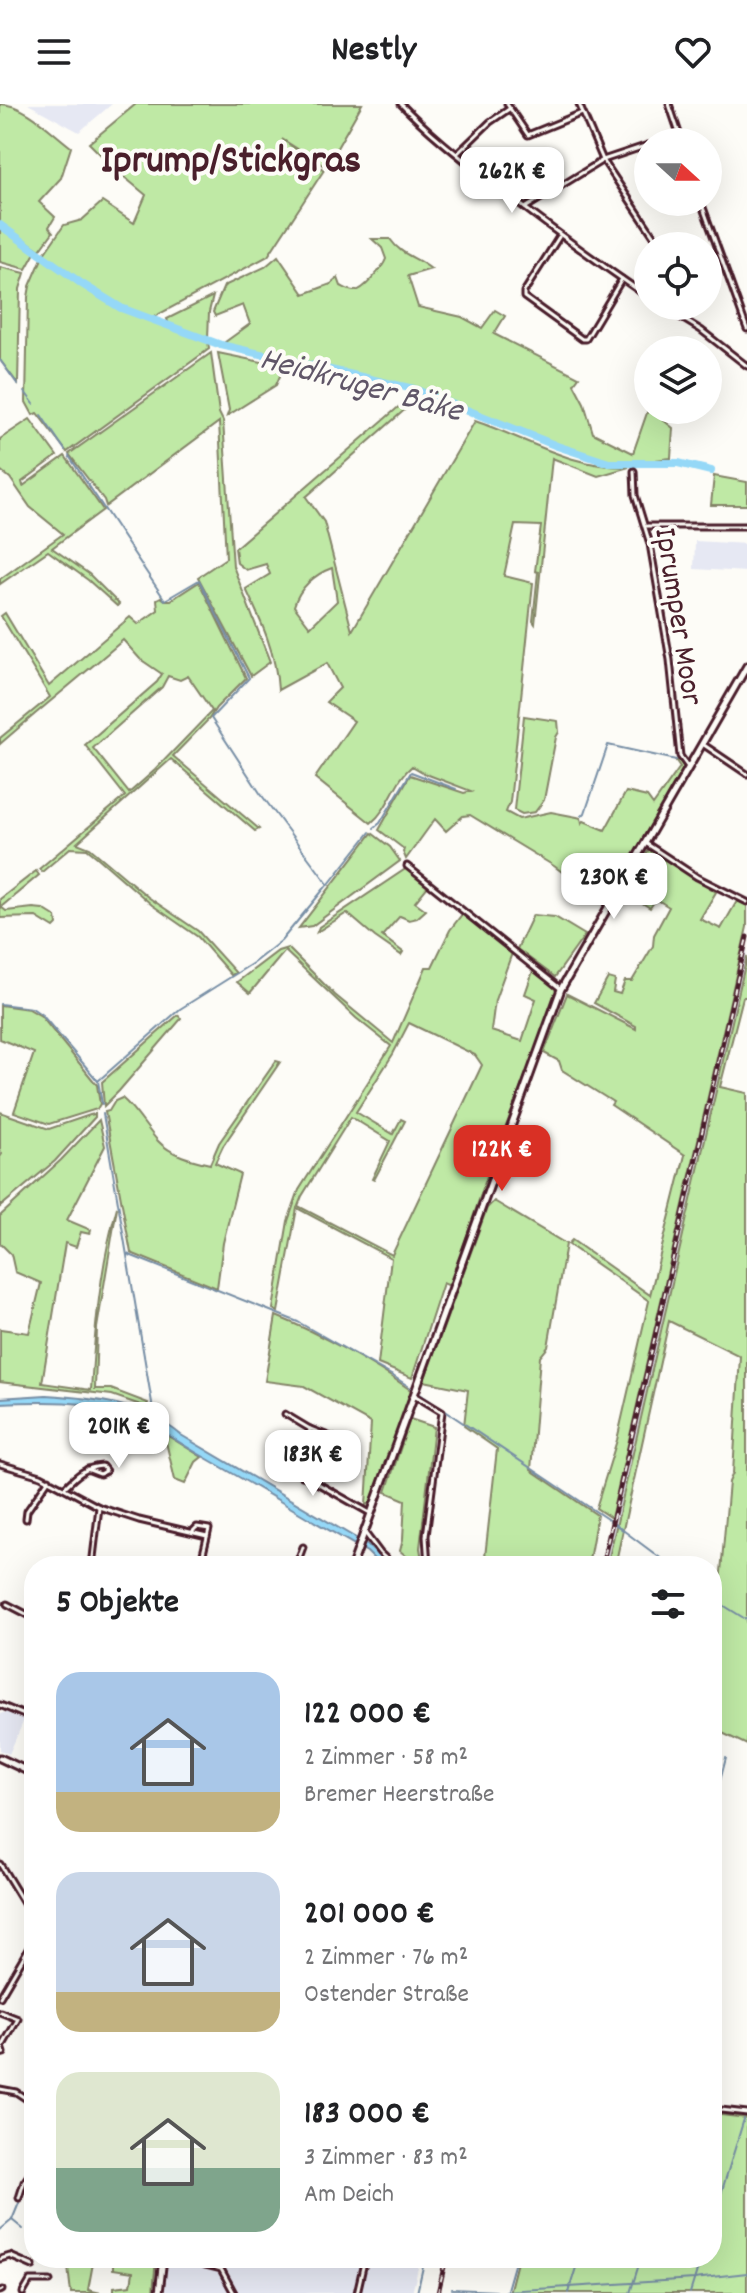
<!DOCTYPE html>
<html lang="de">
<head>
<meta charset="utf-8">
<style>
  :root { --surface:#fff; --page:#f2f2f2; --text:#202124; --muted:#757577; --accent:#d93025 }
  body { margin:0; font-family:Dekko,sans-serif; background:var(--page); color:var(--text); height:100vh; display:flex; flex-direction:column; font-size:30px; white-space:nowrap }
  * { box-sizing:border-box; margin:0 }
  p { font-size:26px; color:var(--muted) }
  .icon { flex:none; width:44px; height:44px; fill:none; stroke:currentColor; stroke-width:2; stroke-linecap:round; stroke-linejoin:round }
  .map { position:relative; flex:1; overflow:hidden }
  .details { position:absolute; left:24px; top:1452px; width:698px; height:712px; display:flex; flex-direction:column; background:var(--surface); border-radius:32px; box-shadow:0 8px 32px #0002 }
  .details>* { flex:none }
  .needle { width:52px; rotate:111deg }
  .controls { position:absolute; left:634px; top:24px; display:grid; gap:16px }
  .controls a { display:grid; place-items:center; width:88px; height:88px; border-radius:50%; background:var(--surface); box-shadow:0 8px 32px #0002; font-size:40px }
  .price { position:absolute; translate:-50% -68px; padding:0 18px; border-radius:16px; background:#fff; color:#222; font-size:26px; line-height:52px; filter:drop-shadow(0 2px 4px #0008) }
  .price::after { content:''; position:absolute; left:50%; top:48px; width:24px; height:18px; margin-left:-12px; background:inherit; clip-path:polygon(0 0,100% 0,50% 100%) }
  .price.active { background:var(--accent); color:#fff }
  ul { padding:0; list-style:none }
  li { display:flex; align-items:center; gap:24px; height:200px; padding:0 32px }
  li span { display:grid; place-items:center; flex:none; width:224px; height:160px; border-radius:24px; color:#555 }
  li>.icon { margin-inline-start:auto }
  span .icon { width:96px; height:96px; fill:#fffc; stroke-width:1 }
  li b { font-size:34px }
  h2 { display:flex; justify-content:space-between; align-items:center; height:96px; padding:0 32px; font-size:34px }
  header { display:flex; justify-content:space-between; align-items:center; height:104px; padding:0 32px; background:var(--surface); font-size:36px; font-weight:700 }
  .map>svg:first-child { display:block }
  .built { fill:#e6e8f3 }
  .green { fill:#bfe9a5; stroke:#848468; stroke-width:2; fill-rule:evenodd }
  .water { fill:#95d8f7; stroke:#778ea5; stroke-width:2 }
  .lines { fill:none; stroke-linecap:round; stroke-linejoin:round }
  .stream { stroke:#778ea5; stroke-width:2 }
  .river { stroke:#95d8f7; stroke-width:8 }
  .minor-casing { stroke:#4a1f2b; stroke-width:9 }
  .secondary-casing { stroke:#4a1f2b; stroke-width:11 }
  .minor { stroke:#fdfcf7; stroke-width:3 }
  .secondary { stroke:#fdfcf7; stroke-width:5 }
  .rail-casing { stroke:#4a1f2b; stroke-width:5 }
  .rail { stroke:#fdfcf7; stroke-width:2; stroke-dasharray:6; stroke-linecap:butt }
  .labels { text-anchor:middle; stroke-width:8; stroke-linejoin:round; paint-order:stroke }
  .street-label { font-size:32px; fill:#4a1f2b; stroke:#fdfcf7 }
  .water-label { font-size:34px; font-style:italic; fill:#605668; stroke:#fdfcf7 }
  .district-label { font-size:40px; font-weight:bold; fill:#4a1f2b; stroke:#fdfcf7 }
</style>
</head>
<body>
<header><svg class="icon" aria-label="menu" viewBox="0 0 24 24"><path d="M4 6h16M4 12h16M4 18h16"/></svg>Nestly<svg class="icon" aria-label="heart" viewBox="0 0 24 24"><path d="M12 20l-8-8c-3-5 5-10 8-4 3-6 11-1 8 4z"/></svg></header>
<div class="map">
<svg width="747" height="2189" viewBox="0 0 747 2189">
  <rect width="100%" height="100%" fill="#fdfcf7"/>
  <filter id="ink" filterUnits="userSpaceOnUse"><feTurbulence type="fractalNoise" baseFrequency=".0125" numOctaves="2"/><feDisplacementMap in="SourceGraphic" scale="16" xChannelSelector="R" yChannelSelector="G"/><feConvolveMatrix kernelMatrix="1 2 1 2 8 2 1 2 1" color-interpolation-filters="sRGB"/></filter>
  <g filter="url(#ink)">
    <g class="built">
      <path d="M28 0H112L79 28Z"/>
      <path d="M695 437 747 440V468L694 465Z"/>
      <path d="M747 823V848L622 1394 607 1462H600Z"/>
      <path d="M6 1608 24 1616 9 1650 0 1646V1610Z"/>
      <path d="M167 2154H395L419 2160 412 2189H165Z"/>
    </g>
    <g class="green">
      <path d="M0 0C25 0 51 28 71 43L61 74 39 98 55 113 49 123 53 128 40 146 0 119Z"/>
      <path d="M136 0H362L326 63 282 35 324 66 268 152 152 214 123 204 208 237 209 245 67 348 37 309 33 311 26 298 28 193 30 182 43 152 83 182 121 204 83 180 44 150 64 121 82 116 102 98 134 119 146 91 117 67 89 39Z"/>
      <path d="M0 122 36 147 26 165 0 158Z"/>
      <path d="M372 135H390C402 152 415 152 431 165L408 172 418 203 462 213 482 224 495 206 505 212 494 230 579 273 574 280 584 299 593 329 633 349 648 306H662V315L673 324 671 354 630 359H609L557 342 414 284 312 259 221 241 250 220 243 201 215 212 213 208 224 182 265 163 278 152 304 190 331 180 338 174 341 182C345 184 349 187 354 187 363 188 383 163 386 155L382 144Z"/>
      <path d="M0 163 25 169 20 185 18 280 0 256Z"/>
      <path d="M213 192 209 208 208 235 169 220 167 215Z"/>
      <path d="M211 249 219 309 223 317 233 462 270 558 251 572 198 473 226 454 219 318 106 402 104 396 69 350Z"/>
      <path d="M218 249 281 262 284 263 276 281 227 312 229 306Z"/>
      <path d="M410 293 417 295 306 393 324 418 352 527 475 317C528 335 571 364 629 363L598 372 552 354 535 520 533 517 538 468 535 467 541 422 515 421 504 472 533 479 510 698 506 708 519 715 551 708 577 713 581 714 582 719 584 717 605 726 626 688 647 693 653 701 680 663 676 657H680L685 665 605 800 554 762 470 711 463 712 446 727 435 715 406 755 403 748 404 745 379 726 410 671 464 689 471 687 426 670 412 662C394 677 390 704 371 719L315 674 354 617 326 598 340 584 327 559 278 586C276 549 262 519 246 485L270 470 266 460 246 466 237 459 235 444ZM332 464 337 497 310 523 294 502C299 484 315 470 332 464Z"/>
      <path d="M30 315 57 352 22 378 23 382 65 352 103 406 52 444 89 470 119 500 117 502 88 476 48 447 0 480V475L63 430 30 403 10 374 0 366V335Z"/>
      <path d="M714 372 747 378V401H711Z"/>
      <path d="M199 478 246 574 216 604 209 615 173 652 259 725 255 727 171 655 77 739 90 744 148 793 198 827 236 869 231 871 198 833 152 801 97 753 87 745 70 744 42 768 39 765 125 692 85 641 157 578 162 570 140 555 123 536C83 571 41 604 0 640V634L50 593 1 512 5 509 49 582 130 513 138 520 158 506 157 495 161 493 165 496H171ZM168 572 180 576 188 572 212 607 155 666 129 689 93 644 162 583Z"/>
      <path d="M524 612 558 617 559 628 556 633 544 696 535 708 522 710 514 706Z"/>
      <path d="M372 729 390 743 400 757 312 822 299 824Z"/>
      <path d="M649 745 716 788 700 815 721 825 737 797 747 801V823L611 1414 596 1404 617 1336 649 1197 568 1140 572 1136 650 1191 685 1051 611 1001 613 998 562 966 559 957 544 949 567 890 636 925V922L594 899 608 874 615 876 613 888 620 890 625 877H632L653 842 654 831 669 803 656 795 650 804 625 788Z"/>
      <path d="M407 764 429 781 415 798 426 806 417 814 409 816 400 812 382 832 403 848 401 851 375 833 347 809 317 828 319 823Z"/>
      <path d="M36 767 39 771 1 803 6 807 33 804 43 805 56 813 57 821 54 824 36 813 0 814V795Z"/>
      <path d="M463 809 512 849 495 896 491 927 522 937 536 895 525 890 533 867 558 886 487 1072 450 1182 443 1179 412 1274 378 1260 391 1154 297 1104 278 1208 273 1205 288 1117 299 1086 391 942 356 914 285 847 250 889 237 878 278 847 288 844 335 891 393 939 426 863H432L450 826ZM409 919 475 951 482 961 392 1151 298 1102 302 1092 351 1013 390 1037 372 1075 374 1076 405 1017 401 1015 393 1030 356 1008 393 950Z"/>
      <path d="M533 811 555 813 585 831 555 873 517 845Z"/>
      <path d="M747 852V893H743L720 983 747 989V1641L712 1624V1547H714L729 1378 733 1369 740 1252 669 1217 615 1462H607Z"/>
      <path d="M0 901 29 905 41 912 97 981 100 1000 97 1005 49 1020 14 1008 34 949 0 935Z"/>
      <path d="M178 911 181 915 119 987 104 1002 102 978Z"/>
      <path d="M276 957 280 958 223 1042 215 1059 240 1070 223 1139 217 1184 131 1149 105 1008 109 1007 115 997 122 994C137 1007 145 1023 158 1037 171 1051 192 1056 210 1060L219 1039Z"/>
      <path d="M0 1008 49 1025 90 1011 95 1010V1013L55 1057 0 1103V1053L2 1050 0 1047Z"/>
      <path d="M99 1016 105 1042 67 1116 91 1126 90 1130 81 1128 76 1143 65 1139 42 1279 91 1286C95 1224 100 1163 117 1103L97 1224 95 1285H111L148 1299 146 1303 112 1291 0 1278V1225L29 1229 41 1179 15 1168 11 1150 0 1139V1112L61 1056Z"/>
      <path d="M494 1097 566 1140 548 1243 540 1253 531 1366 597 1411 588 1462H484L497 1345 464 1322 468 1286 424 1277 487 1104Z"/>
      <path d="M276 1212C319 1229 374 1260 412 1287L370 1400 366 1401 371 1319 304 1282 265 1277Z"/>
      <path d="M410 1315 434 1323 420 1444 423 1462 417 1461 400 1447 403 1435 405 1396 386 1388Z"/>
      <path d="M168 1332 202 1353 196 1358 185 1380 175 1376 166 1338Z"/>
      <path d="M712 2010 747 2014V2189H509L518 2154H712Z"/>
      <path d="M67 2154H94L88 2186 101 2189H71Z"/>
      <path d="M113 2154H156L153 2189H114V2183L131 2181 133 2168 113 2165Z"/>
    </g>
    <path class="water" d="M46 1291C94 1294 143 1299 181 1331L366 1440 390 1462H381L367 1448C310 1416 254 1381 197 1349 173 1336 154 1319 128 1310 87 1296 42 1297 0 1299V1294Z"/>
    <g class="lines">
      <g class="stream">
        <path d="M0 256 18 281"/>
        <path d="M25 288 34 300"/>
        <path d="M41 311 65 346"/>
        <path d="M69 352 165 496 199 476 249 574 211 614 260 689 328 780 281 837 253 859 180 905 98 977"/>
        <path d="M582 712 585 709 608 641 676 656"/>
        <path d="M374 724 380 719 411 668 456 685"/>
        <path d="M329 780 370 728"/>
        <path d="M0 900 32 904 42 911 98 977 102 1000"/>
        <path d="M103 1010 152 1299 150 1312"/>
        <path d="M127 1150 298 1218 393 1272 616 1421 671 1462"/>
        <path d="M712 1493 719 1499"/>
        <path d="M723 1501 747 1516"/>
        <path d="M712 1707 726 1654"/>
        <path d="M12 2116 23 2125"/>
        <path d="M712 2119 744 2015"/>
        <path d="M0 2126 12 2116 19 2099"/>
        <path d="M452 2185 496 2187"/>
        <path d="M506 2187 694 2175 747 2169"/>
        <path d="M417 2189 425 2154"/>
        <path d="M506 2189 516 2154"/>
        <path d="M568 2189 579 2154"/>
        <path d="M630 2189 641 2154"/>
        <path d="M690 2189 701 2154"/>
      </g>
      <path class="river" d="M0 121 82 180 121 204 221 241 414 285 557 342 609 359H678L711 367"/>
      <defs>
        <g id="minor">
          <path d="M401 0C431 31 465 57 499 84 548 122 597 158 648 193"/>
          <path d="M507 0 528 31 582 9"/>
          <path d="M579 0 603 56 657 137"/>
          <path d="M669 0 682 38"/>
          <path d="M657 38 679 30"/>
          <path d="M458 49 490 18 509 5"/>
          <path d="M701 98 747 225"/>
          <path d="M525 104 603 56 648 41"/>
          <path d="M559 133 524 188V193L582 235H586L622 175"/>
          <path d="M662 142V139"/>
          <path d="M662 202 701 226 747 262"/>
          <path d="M634 367 635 391 650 440 670 556 680 652 688 663"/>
          <path d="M647 422H747"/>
          <path d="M704 641 747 670"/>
          <path d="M647 740 697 773 747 798"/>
          <path d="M407 762 561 885"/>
          <path d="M414 1291 442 1308 426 1432 428 1462"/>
          <path d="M285 1310 310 1325 349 1340"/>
          <path d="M269 1352 370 1409"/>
          <path d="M0 1360 41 1372 99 1403 92 1462"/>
          <path d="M302 1372 310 1325"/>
          <path d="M65 1383C76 1372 85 1363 102 1362L106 1367 100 1370 87 1365"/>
          <path d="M99 1403 139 1416 207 1432"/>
          <path d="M26 1415 27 1407 49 1375"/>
          <path d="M192 1428 197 1423 209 1425 200 1462"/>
          <path d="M365 1429 380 1449 394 1462"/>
          <path d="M296 1462 303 1443"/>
          <path d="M7 1500 34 1514"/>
          <path d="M0 1601 34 1615"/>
          <path d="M30 1668 34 1655"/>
          <path d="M0 1760 34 1816"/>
          <path d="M0 1893 34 1835"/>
          <path d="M0 1908 18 1915 2 1943 4 1949 0 1950"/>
          <path d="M0 1985 16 1988 34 2000"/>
          <path d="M712 2005 747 2009"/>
          <path d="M19 2094 24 2078 34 2064"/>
          <path d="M0 2155 10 2152 33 2162"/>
          <path d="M205 2161 221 2165 234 2189"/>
          <path d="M0 2187 2 2186"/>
          <path d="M23 2189 30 2177H50"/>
          <path d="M357 2189 365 2154"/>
        </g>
        <g id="secondary">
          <path d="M352 1462 561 885 747 562"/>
          <path d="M0 1654 34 1670"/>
          <path d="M159 2189 163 2154"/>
        </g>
      </defs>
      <use href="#minor" class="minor-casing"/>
      <use href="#secondary" class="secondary-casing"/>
      <use href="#minor" class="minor"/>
      <use href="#secondary" class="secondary"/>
      <defs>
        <g id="rail">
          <path d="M602 1462 747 833"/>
          <path d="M438 2189 446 2154"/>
        </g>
      </defs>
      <use href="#rail" class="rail-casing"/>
      <use href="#rail" class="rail"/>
    </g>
  </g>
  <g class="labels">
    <g class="street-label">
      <text transform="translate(681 512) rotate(81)" y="11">Iprumper Moor</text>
    </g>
    <g class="water-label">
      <text transform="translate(362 278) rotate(15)" y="12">Heidkruger Bäke</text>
    </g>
    <g class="district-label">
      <text x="231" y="67">Iprump/Stickgras</text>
    </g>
  </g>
</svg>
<div class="controls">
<a><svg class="needle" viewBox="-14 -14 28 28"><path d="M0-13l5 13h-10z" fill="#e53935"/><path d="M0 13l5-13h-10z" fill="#757577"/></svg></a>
<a><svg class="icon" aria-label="locate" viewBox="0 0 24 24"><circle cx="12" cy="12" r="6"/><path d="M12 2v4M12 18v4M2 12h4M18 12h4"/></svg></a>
<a><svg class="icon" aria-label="layers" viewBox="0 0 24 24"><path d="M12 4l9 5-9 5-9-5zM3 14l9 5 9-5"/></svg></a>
</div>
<b class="price" style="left:512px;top:111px">262K €</b>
<b class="price" style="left:614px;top:817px">230K €</b>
<b class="price active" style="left:502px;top:1089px">122K €</b>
<b class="price" style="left:119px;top:1366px">201K €</b>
<b class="price" style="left:313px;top:1394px">183K €</b>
<section class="details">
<h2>5 Objekte<svg class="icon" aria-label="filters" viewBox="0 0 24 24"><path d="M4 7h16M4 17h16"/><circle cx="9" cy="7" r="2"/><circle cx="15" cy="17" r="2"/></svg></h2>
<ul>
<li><span style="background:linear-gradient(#a9c7e8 75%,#c2b280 0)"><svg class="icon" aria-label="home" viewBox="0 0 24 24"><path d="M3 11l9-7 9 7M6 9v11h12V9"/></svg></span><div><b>122 000 €</b><p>2 Zimmer · 58 m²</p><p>Bremer Heerstraße</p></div></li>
<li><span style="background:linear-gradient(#c9d6e8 75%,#c2b280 0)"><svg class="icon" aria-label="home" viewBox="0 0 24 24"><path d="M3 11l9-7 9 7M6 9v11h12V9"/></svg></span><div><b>201 000 €</b><p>2 Zimmer · 76 m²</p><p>Ostender Straße</p></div></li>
<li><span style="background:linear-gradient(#dfe7d0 60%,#7fa58c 0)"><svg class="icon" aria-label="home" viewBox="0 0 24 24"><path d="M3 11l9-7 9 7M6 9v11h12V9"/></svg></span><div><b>183 000 €</b><p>3 Zimmer · 83 m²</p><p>Am Deich</p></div></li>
</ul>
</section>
</div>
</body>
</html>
